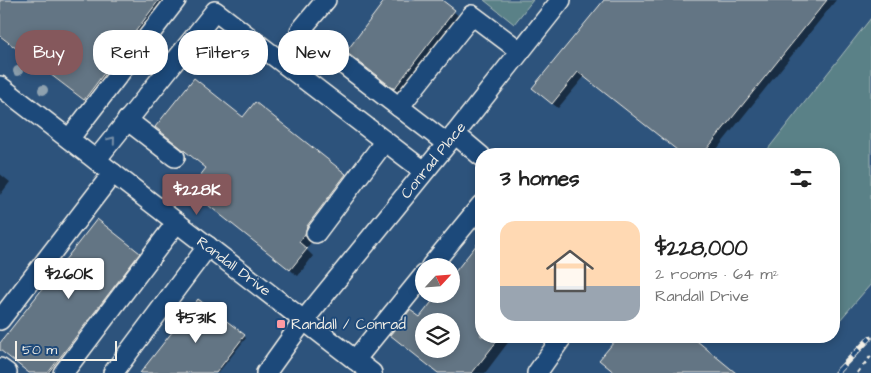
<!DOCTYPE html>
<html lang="en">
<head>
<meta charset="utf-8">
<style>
  :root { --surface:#fff; --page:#f6f6f6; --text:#222; --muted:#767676; --accent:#85585c }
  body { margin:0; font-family:"Architects Daughter",sans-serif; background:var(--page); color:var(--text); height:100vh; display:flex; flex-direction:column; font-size:19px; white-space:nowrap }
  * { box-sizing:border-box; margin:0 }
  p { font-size:16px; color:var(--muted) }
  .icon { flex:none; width:28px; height:28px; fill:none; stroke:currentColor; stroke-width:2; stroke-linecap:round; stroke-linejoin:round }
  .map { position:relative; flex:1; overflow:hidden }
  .sheet { position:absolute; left:475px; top:148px; width:365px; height:195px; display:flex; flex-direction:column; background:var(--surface); border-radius:20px; box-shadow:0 2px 8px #0003 }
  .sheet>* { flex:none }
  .hud { position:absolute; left:15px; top:30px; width:385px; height:45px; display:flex; gap:10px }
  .needle { width:32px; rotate:64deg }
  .buttons { position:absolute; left:415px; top:258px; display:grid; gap:10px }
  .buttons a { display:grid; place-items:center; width:45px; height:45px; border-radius:50%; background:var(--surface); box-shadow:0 2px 8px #0003; font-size:25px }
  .scale { position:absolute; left:15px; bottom:12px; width:102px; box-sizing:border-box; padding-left:5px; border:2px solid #f4f1e8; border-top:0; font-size:14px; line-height:18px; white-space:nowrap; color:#f4f1e8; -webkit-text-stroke:4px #1f4a7a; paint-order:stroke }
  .price { position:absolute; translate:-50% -42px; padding:0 11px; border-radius:5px; background:#fff; color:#222; font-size:16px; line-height:32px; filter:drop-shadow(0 1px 2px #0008) }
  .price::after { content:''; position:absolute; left:50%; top:30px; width:15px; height:11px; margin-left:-8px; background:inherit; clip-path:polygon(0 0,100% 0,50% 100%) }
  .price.active { background:var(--accent); color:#fff }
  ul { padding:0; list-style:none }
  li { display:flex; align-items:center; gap:15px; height:125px; padding:0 25px }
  li span { display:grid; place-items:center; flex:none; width:140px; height:100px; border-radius:15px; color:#555 }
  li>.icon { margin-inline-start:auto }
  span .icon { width:60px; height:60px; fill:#fffc; stroke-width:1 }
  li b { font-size:21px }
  h2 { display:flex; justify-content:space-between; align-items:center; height:60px; padding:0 25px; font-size:21px }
  .chip { padding:0 18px; border-radius:20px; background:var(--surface); box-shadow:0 2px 8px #0003; font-size:18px; line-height:45px }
  .chip.active { background:var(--accent); color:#fff }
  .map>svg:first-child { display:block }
  .green { fill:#5a8187; stroke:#a7b9b8 }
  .shadow { fill:#0007; fill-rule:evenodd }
  .building { fill:#647584; stroke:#f4f1e8; fill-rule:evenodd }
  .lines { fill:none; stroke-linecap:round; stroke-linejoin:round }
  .minor-casing { stroke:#f4f1e8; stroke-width:22 }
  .path { stroke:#f4f1e8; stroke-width:2.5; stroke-dasharray:5 4; stroke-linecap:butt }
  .minor { stroke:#1f4a7a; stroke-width:19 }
  .rail-casing { stroke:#f4f1e8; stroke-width:5.5 }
  .rail { stroke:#1f4a7a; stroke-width:4; stroke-dasharray:11; stroke-linecap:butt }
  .tree { fill:#8ea1af }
  .oneway { stroke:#748da6 }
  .poi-dot { fill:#ff9aa2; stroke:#1f4a7a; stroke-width:2 }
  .labels { text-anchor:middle; stroke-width:4; stroke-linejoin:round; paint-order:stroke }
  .street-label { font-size:15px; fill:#f4f1e8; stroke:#1f4a7a }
  .poi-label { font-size:15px; fill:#f4f1e8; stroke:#1f4a7a; text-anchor:start }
</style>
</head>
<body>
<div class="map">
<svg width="871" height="373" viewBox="0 0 871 373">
  <rect width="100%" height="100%" fill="#2d537c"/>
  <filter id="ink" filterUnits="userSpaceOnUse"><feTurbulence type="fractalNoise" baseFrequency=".02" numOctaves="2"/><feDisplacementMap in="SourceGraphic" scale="10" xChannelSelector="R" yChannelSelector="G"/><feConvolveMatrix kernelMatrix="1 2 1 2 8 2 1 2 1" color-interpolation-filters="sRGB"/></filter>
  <g filter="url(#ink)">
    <g class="green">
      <path d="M484 0H533L514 24Z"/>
      <path d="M871 18V284L840 320 834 314V154H764Z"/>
    </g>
    <g class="shadow">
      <path d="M0 0H175L94 108 0 37Z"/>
      <path d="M387 0H440L461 18 402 95 347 52Z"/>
      <path d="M606 0H836L713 154H683L584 77 558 108 539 93Z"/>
      <path d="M256 103 353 182 313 234 312 241 306 249 313 256 298 276 197 196 207 169 157 127 244 119Z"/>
      <path d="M0 174 10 182 0 195Z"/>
      <path d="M97 221 140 255 50 373H30L0 349V345Z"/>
      <path d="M481 241V336H513L485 373H438L399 342 420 319 440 294H451V279ZM424 321H451V349H424Z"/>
      <path d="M198 300 246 338 218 373H142Z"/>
    </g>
    <g class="building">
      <path d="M0 0H159L84 100 0 36Z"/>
      <path d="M385 0H442L455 10 394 89 346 52Z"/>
      <path d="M604 0H827L703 154H682L578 72 552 104 532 88Z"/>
      <path d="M194 78 243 117 255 102 346 174 307 226 305 234 299 242 307 249 290 270 189 190 206 168 155 127Z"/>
      <path d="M97 219 140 253 48 373H29L0 350V343Z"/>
      <path d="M481 239V336H501L472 373H438L390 335 410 310 420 317 438 294H451V277ZM424 321H451V349H424Z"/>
      <path d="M198 299 245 335 216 373H140Z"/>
      <path d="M619 336H691L736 373H615L599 360Z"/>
    </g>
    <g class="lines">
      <defs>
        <g id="minor">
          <path d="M326 0 300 31 446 143"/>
          <path d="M0 86 372 373"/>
          <path d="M399 107 472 15 520 51"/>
          <path d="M127 120 175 157"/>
          <path d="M455 134 481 156"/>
          <path d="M69 139 176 0"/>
          <path d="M96 160 215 11 424 171"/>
          <path d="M316 233 385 141"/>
          <path d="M431 266 481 205"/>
          <path d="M0 320 113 173"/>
          <path d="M355 360 424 275"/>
          <path d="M0 368 7 373"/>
          <path d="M63 373 177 222"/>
          <path d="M113 373 208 246"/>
          <path d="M266 373 304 320 455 134 561 0"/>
          <path d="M537 373 563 336"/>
        </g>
      </defs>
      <use href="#minor" class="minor-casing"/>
      <path class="path" d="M857 373 871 356"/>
      <use href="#minor" class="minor"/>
      <defs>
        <path id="rail" d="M836 373 870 338"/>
      </defs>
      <use href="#rail" class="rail-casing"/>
      <use href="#rail" class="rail"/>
    </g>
    <g class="tree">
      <circle cx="18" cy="71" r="5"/>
      <circle cx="43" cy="90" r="5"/>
    </g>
    <defs><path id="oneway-chevron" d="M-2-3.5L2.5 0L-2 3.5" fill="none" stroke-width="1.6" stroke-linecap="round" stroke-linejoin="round" transform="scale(1.25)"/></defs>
    <use class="oneway" href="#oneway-chevron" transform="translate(112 140) rotate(-51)"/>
  </g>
  <rect class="poi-dot" x="276" y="319" width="10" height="10" rx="2.5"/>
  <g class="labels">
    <g class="street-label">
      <text transform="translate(433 160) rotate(-51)" y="5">Conrad Place</text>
      <text transform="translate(234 266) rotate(37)" y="5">Randall Drive</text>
    </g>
    <g class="poi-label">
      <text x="291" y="329">Randall / Conrad</text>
    </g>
  </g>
</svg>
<div class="buttons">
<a><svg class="needle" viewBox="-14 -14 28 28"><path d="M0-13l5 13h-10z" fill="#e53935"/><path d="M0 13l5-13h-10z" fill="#767676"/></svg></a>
<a><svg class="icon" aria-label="layers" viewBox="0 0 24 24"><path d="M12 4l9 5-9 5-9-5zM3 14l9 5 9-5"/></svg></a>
</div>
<div class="scale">50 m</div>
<b class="price active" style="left:197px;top:216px">$228K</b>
<b class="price" style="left:69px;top:300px">$260K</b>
<b class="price" style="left:196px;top:344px">$531K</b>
<div class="hud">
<a class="chip active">Buy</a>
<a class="chip">Rent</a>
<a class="chip">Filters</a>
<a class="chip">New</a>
</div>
<section class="sheet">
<h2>3 homes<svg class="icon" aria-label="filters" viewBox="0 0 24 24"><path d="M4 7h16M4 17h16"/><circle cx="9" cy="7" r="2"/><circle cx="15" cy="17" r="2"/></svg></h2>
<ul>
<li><span style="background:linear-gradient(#ffd9b3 65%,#9aa5b1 0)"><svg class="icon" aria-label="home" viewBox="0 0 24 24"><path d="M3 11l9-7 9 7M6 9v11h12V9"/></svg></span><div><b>$228,000</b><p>2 rooms · 64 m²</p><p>Randall Drive</p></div></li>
</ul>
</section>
</div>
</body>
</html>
